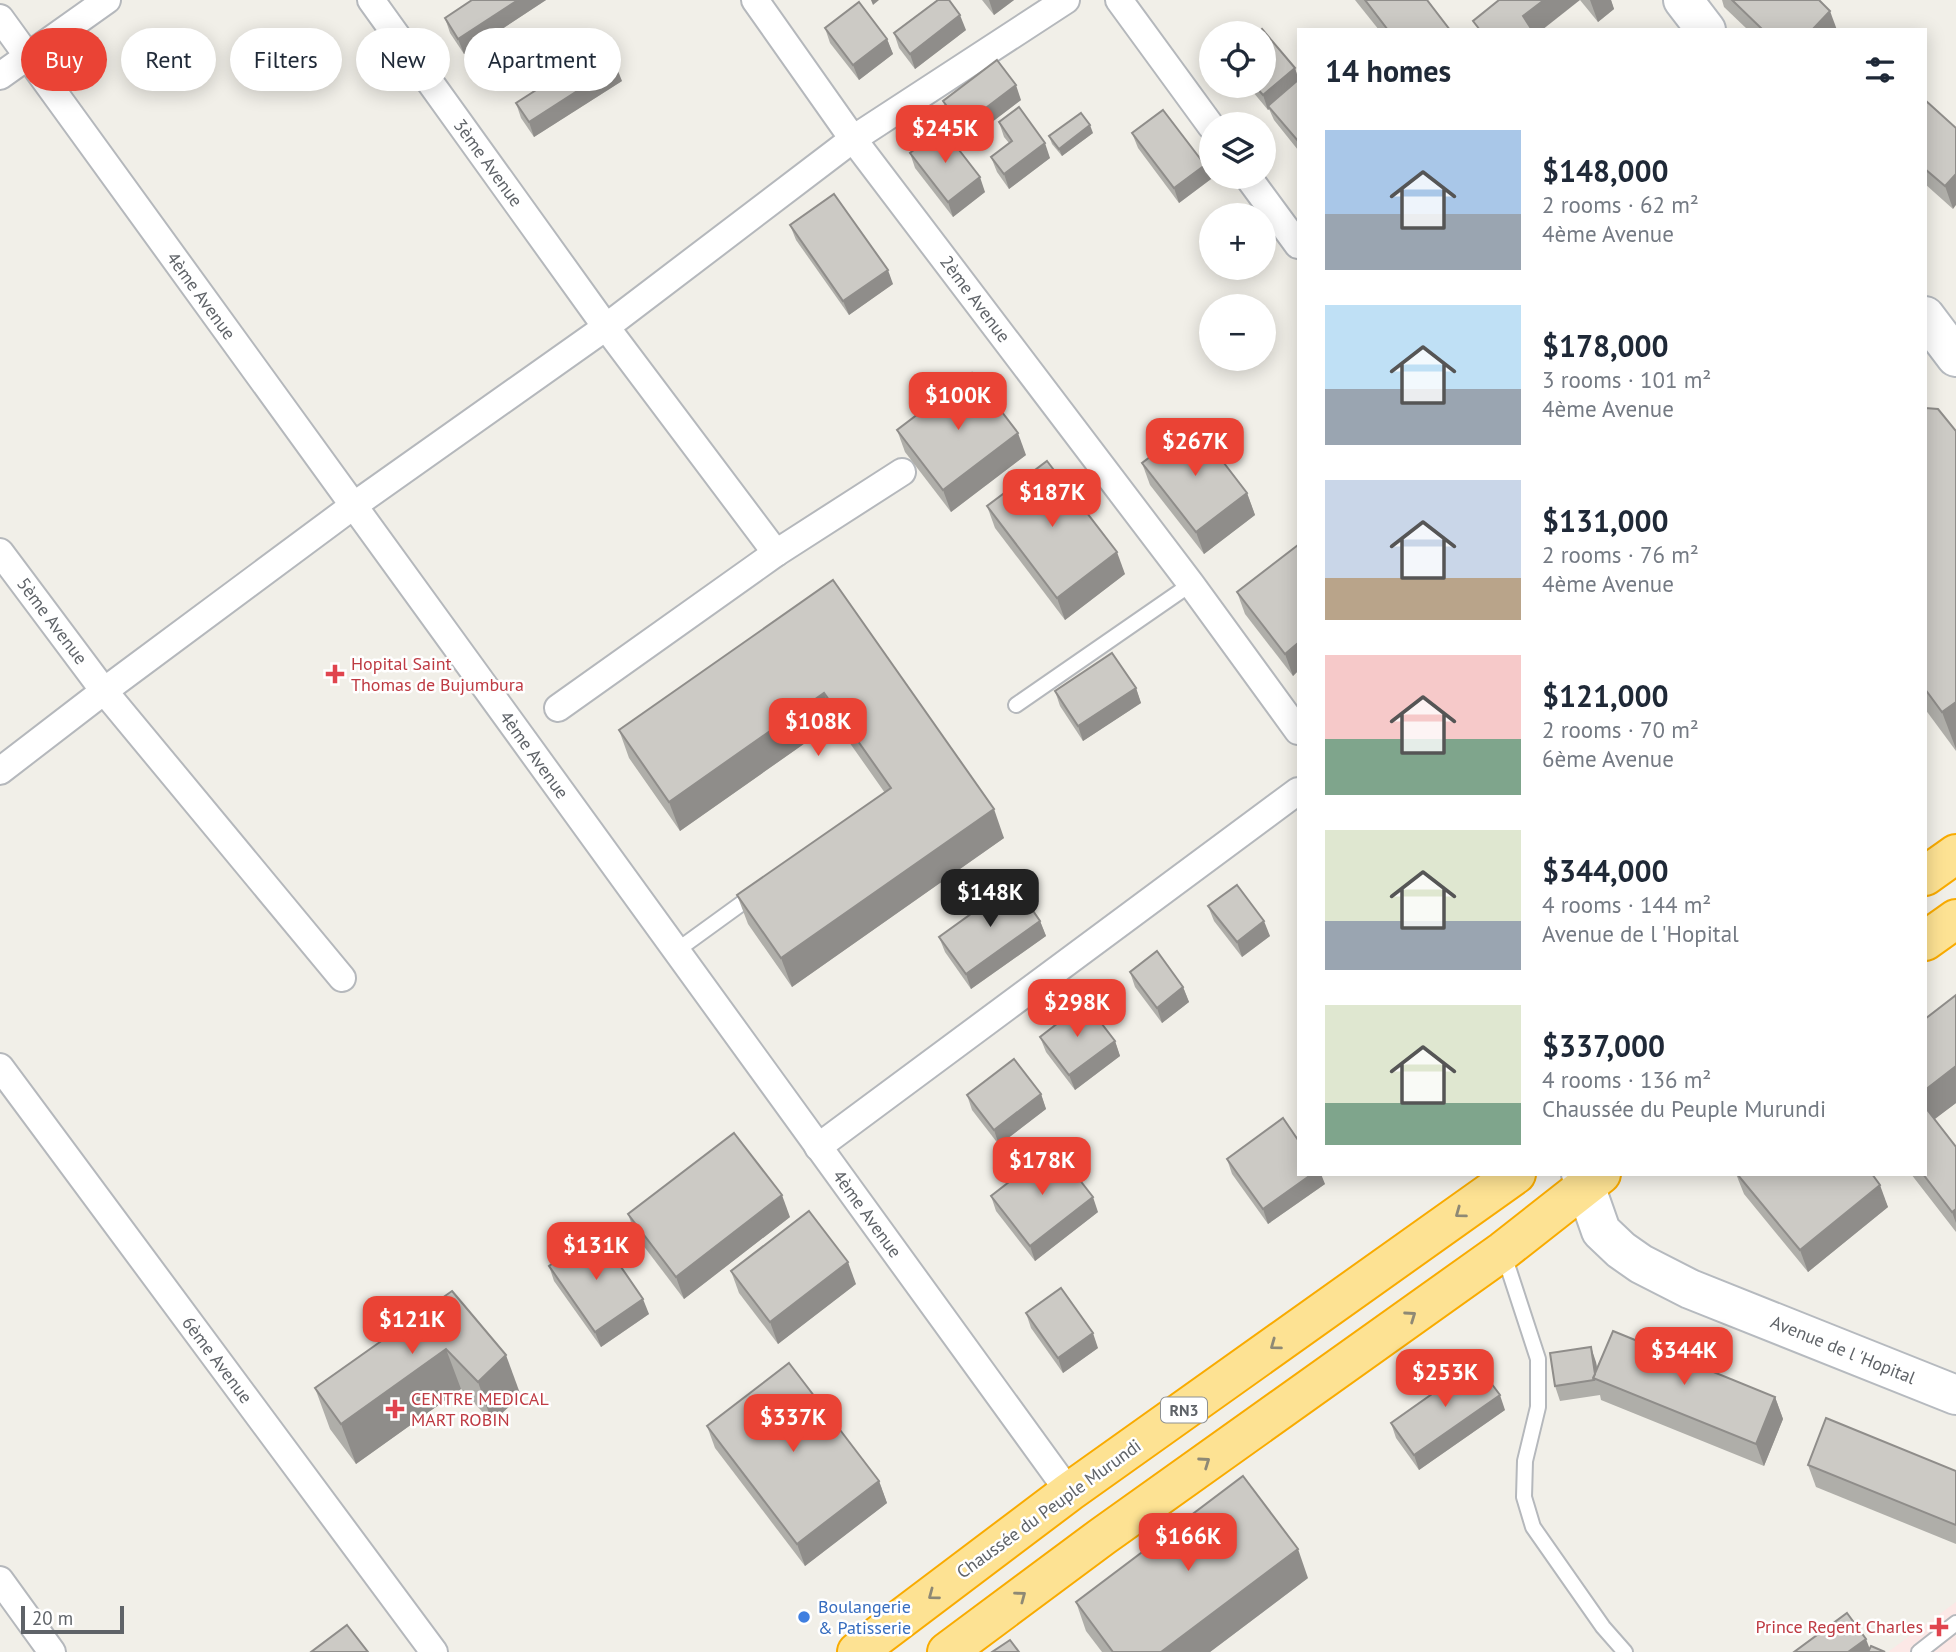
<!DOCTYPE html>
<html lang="en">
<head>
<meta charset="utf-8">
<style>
  :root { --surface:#fff; --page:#f2f2f3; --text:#1f2937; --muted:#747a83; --accent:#ea4335 }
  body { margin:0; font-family:"PT Sans",sans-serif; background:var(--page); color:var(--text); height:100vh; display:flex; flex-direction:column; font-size:26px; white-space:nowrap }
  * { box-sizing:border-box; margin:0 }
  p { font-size:23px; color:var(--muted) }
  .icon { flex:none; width:38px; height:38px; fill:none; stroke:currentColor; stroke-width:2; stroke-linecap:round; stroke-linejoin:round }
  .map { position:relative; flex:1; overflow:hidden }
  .sheet { position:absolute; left:1297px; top:28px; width:630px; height:1148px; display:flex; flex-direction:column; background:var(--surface); border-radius:0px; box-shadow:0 4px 18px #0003 }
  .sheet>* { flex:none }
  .hud { position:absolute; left:21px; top:28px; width:665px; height:63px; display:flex; gap:14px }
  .fabs { position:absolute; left:1199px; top:21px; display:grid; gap:14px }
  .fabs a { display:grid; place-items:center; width:77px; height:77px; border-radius:50%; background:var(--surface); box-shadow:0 4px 18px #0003; font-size:35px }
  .scale { position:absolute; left:21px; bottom:18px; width:103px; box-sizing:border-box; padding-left:7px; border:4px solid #5f6368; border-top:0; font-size:19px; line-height:24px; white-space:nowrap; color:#5f6368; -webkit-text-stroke:5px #fff; paint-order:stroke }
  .price { position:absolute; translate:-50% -60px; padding:0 16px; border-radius:14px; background:var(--accent); color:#fff; font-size:23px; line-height:46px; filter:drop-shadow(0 2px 4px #0008) }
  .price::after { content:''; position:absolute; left:50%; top:42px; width:21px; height:16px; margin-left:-10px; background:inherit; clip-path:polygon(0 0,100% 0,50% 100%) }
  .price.selected { background:#222; color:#fff }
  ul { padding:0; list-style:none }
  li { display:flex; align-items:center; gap:21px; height:175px; padding:0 28px }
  li span { display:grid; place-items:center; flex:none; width:196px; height:140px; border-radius:0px; color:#555 }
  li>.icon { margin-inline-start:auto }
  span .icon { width:84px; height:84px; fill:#fffc; stroke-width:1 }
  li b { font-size:30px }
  h2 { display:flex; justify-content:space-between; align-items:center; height:84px; padding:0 28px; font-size:30px }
  .pill { padding:0 24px; border-radius:32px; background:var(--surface); box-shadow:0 4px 18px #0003; font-size:24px; line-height:63px }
  .pill.selected { background:var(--accent); color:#fff }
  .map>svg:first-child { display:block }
  .medical { fill:#fce8e6 }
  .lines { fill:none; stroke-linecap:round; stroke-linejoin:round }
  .lane-casing { stroke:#b5b8bc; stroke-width:18 }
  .street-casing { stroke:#b5b8bc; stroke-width:30 }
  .secondary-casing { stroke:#b6babf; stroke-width:42 }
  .highway-casing { stroke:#f9ab00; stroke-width:42 }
  .lane { stroke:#fff; stroke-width:14 }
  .street { stroke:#fff; stroke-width:26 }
  .secondary { stroke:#fff; stroke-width:38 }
  .highway { stroke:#fde293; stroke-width:38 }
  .wall { fill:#afaea9 }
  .shaded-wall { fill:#8f8d8a }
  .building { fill:#cccac5; stroke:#8f8d8a; stroke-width:2 }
  .oneway { stroke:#8e8975 }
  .health-dot { fill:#e0444e; stroke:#fff; stroke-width:2.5 }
  .shop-dot { fill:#3f7fe0; stroke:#fff; stroke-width:2.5 }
  .labels { text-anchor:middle; stroke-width:5; stroke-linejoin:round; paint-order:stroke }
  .shield { fill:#fff; stroke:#8f9295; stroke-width:2 }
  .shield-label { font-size:16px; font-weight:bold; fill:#5f6368 }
  .street-label { font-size:18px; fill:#5f6368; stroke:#fff }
  .health-label { font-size:18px; fill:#be3a42; stroke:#fff; text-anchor:start }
  .shop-label { font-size:18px; fill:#366cbe; stroke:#fff; text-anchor:start }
</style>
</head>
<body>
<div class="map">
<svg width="1956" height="1652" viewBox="0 0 1956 1652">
  <rect width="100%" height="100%" fill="#f1efe8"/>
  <path class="medical" d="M1956 1602V1652H1888Z"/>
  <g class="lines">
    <defs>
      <g id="lane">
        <path d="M1016 705 1191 584"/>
        <path d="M676 951 756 893"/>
        <path d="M1503 1252 1538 1359V1407L1525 1461 1524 1497 1533 1527 1603 1627 1625 1652"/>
        <path d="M1919 1652 1956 1623"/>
      </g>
      <g id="street">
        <path d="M371 0 606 327 776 553"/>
        <path d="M755 0 853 139 1191 584 1298 731"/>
        <path d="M1119 0 1211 126"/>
        <path d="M0 18 1069 1492"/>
        <path d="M0 76 107 0"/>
        <path d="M1248 177 1298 245"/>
        <path d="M0 552 104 691 342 978"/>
        <path d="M558 708 776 553 902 472"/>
        <path d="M0 771 104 691 353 506 606 327 853 139 1066 0"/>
        <path d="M0 1067 434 1652"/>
        <path d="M818 1147 1298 791"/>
        <path d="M0 1580 52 1652"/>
      </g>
      <g id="secondary">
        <path d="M1683 0 1706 30"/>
        <path d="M1925 316 1956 357"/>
        <path d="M1581 1174 1601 1231 1621 1250 1641 1264 1690 1289 1956 1395"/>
      </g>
      <g id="highway">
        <path d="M1925 876 1956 854"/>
        <path d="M1925 941 1956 919"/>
        <path d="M857 1652 1069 1492 1516 1174"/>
        <path d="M947 1652 1103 1536 1503 1251 1601 1174"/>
      </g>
    </defs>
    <use href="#lane" class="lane-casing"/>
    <use href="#street" class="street-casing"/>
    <use href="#secondary" class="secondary-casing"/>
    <use href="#highway" class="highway-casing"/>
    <use href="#lane" class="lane"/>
    <use href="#street" class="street"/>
    <use href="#secondary" class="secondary"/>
    <use href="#highway" class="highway"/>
  </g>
  <g class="wall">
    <path d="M472 0H546L464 54 450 33 445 18Z"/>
    <path d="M982 0H1014L994 15Z"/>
    <path d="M1355 0H1427L1450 30H1379Z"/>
    <path d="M1580 0H1611L1614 9 1598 22Z"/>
    <path d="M1722 0H1819L1837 30H1748L1724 7Z"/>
    <path d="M825 28 887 39 893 54 859 80 830 43Z"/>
    <path d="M966 30 915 69 899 48 894 33Z"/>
    <path d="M1295 68 1298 78V150L1274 120 1269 109 1268 110 1248 86H1264Z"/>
    <path d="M622 81 534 137 521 118 516 103Z"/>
    <path d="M1021 100 967 141 949 116 943 101Z"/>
    <path d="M1925 100 1953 209 1925 184Z"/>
    <path d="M999 122 1050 158 1009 189 997 172 991 157 1009 143 1004 137Z"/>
    <path d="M1093 133 1062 156 1052 144 1049 136Z"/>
    <path d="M1132 133 1211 179 1179 203 1138 148Z"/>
    <path d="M910 153 985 192 953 217 915 168Z"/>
    <path d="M790 225 893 284 849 315 796 240Z"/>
    <path d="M1925 408 1956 431V751L1925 709Z"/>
    <path d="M897 430 1026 455 951 512 905 452Z"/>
    <path d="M1142 463 1247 493 1255 515 1204 554 1150 485Z"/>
    <path d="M987 506 1125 574 1065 620 995 528Z"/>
    <path d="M1298 545V671L1293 676 1245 614 1237 592Z"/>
    <path d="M833 580 1004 838 792 987 748 924 737 895 885 793 835 722 680 831 629 758 619 730Z"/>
    <path d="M1136 688 1141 703 1083 741 1060 706 1055 691Z"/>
    <path d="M1208 906 1270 936 1242 957 1214 921Z"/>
    <path d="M1040 921 1046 936 971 989 945 952 939 937Z"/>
    <path d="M1130 972 1183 987 1189 1002 1162 1023 1135 987Z"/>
    <path d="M1956 995V1103L1934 1119 1956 1147V1232L1911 1174H1925V1019Z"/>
    <path d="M1040 1037 1115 1041 1120 1056 1075 1090 1046 1052Z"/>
    <path d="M1041 1094 1046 1109 999 1145 972 1110 967 1095Z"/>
    <path d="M1227 1159 1325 1184 1268 1224 1232 1174Z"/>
    <path d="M1736 1174H1872L1888 1207 1808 1272 1744 1194Z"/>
    <path d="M991 1196 1098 1212 1035 1261 996 1211Z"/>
    <path d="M628 1214 790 1217 684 1299 636 1236Z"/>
    <path d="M549 1266 649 1314 601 1347 554 1281Z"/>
    <path d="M731 1271 856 1284 778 1344 739 1293Z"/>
    <path d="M452 1291 521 1396 492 1422 461 1389 356 1464 330 1429 315 1388Z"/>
    <path d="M1026 1313 1098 1348 1063 1373 1031 1328Z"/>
    <path d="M1596 1362 1597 1369 1775 1397 1783 1419 1764 1466 1601 1400 1600 1395 1560 1401 1555 1386Z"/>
    <path d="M1505 1410 1419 1470 1396 1438 1391 1423Z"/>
    <path d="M707 1426 879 1481 887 1503 805 1566 715 1448Z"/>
    <path d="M1808 1465 1956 1471V1544L1816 1487Z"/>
    <path d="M1308 1578 1210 1652H1102L1086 1631 1076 1602Z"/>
  </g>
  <g class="shaded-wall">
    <path d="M518 0H546L464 54 458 39Z"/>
    <path d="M871 0H879L873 5Z"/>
    <path d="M989 0H1014L994 15Z"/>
    <path d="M1544 0H1580L1542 30H1528L1523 16Z"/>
    <path d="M1590 0H1611L1614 9 1598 22Z"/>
    <path d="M1830 11 1837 30H1812Z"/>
    <path d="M960 15 966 30 915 69 910 54Z"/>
    <path d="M887 39 893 54 859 80 853 65Z"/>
    <path d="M616 66 622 81 534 137 529 122Z"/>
    <path d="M1295 68 1298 78V84L1268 106 1269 109 1268 110 1263 95Z"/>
    <path d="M1016 85 1021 100 967 141 962 126Z"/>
    <path d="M1090 125 1093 133 1062 156 1059 149Z"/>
    <path d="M1045 143 1050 158 1009 189 1004 174Z"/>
    <path d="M1205 165 1211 179 1179 203 1174 188Z"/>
    <path d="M1956 174V205L1953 209 1945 186Z"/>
    <path d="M980 177 985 192 953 217 948 202Z"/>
    <path d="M888 270 893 284 849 315 843 301Z"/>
    <path d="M1018 433 1026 455 951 512 943 490Z"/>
    <path d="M1247 493 1255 515 1204 554 1196 532Z"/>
    <path d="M1117 552 1125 574 1065 620 1057 598Z"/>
    <path d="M1298 643V671L1293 676 1285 654Z"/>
    <path d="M1136 688 1141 703 1083 741 1078 726Z"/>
    <path d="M824 693 835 722 680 831 669 802Z"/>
    <path d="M1956 702V749L1942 712Z"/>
    <path d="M994 809 1004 838 792 987 781 958Z"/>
    <path d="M1040 921 1046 936 971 989 966 974Z"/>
    <path d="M1264 921 1270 936 1242 957 1237 942Z"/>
    <path d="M1183 987 1189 1002 1162 1023 1157 1008Z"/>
    <path d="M1115 1041 1120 1056 1075 1090 1069 1075Z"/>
    <path d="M1956 1066V1103L1927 1125 1925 1119V1090Z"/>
    <path d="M1041 1094 1046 1109 999 1145 994 1130Z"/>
    <path d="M1312 1174H1321L1325 1184 1268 1224 1263 1209Z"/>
    <path d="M1880 1185 1888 1207 1808 1272 1800 1250Z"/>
    <path d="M782 1195 790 1217 684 1299 676 1277Z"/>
    <path d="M1093 1197 1098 1212 1035 1261 1030 1246Z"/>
    <path d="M1956 1209V1223L1952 1212Z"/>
    <path d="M848 1262 856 1284 778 1344 770 1322Z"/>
    <path d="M643 1299 649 1314 601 1347 595 1332Z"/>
    <path d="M1093 1333 1098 1348 1063 1373 1058 1358Z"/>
    <path d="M1591 1347 1596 1362 1599 1380 1596 1379Z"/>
    <path d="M446 1349 461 1389 356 1464 341 1424Z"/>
    <path d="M506 1355 521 1396 492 1422 478 1382Z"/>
    <path d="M1500 1395 1505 1410 1419 1470 1414 1455Z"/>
    <path d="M1775 1397 1783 1419 1764 1466 1756 1444Z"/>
    <path d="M879 1481 887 1503 805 1566 797 1544Z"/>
    <path d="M1298 1549 1308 1578 1210 1652H1161Z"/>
    <path d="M1866 1639 1871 1652H1848Z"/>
  </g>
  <g class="building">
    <path d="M472 0H518L458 39 445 18Z"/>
    <path d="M938 0H949L960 15 910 54 894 33Z"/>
    <path d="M1365 0H1427L1450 30H1388Z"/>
    <path d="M1499 0H1544L1523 16 1532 30H1480L1473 21Z"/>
    <path d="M1732 0H1819L1830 11 1812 30H1763Z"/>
    <path d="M859 2 887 39 853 65 825 28Z"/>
    <path d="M1262 29 1295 68 1263 95 1255 86H1264V33H1258Z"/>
    <path d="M603 47 616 66 529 122 516 103Z"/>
    <path d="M997 60 1016 85 962 126 943 101Z"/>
    <path d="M1298 80V141L1268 106Z"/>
    <path d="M1925 100 1956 128V174L1945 186 1925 169Z"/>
    <path d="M1019 107 1045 143 1004 174 991 157 1012 141 999 122Z"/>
    <path d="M1163 110 1205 165 1174 188 1132 133Z"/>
    <path d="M1081 113 1090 125 1059 149 1049 136Z"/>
    <path d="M942 128 980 177 948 202 910 153Z"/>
    <path d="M834 194 888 270 843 301 790 225Z"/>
    <path d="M972 373 1018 433 943 490 897 430Z"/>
    <path d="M1925 408 1938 409 1956 431V702L1942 712 1925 689Z"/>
    <path d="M1194 424 1247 493 1196 532 1142 463Z"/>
    <path d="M1047 461 1117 552 1057 598 987 506Z"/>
    <path d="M1298 545V643L1285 654 1237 592Z"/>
    <path d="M833 580 994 809 781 958 737 895 891 788 824 693 669 802 619 730Z"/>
    <path d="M1112 653 1136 688 1078 726 1055 691Z"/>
    <path d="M1014 883 1040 921 966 974 939 937Z"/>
    <path d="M1237 885 1264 921 1237 942 1208 906Z"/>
    <path d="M1157 951 1183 987 1157 1008 1130 972Z"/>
    <path d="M1956 995V1066L1925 1090V1019Z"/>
    <path d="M1085 1002 1115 1041 1069 1075 1040 1037Z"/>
    <path d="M1014 1059 1041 1094 994 1130 967 1095Z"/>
    <path d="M1925 1107 1956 1147V1209L1952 1212 1923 1174H1925Z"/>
    <path d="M1283 1118 1298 1140V1174H1312L1263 1209 1227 1159Z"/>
    <path d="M734 1133 782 1195 676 1277 628 1214Z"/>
    <path d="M1054 1147 1093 1197 1030 1246 991 1196Z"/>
    <path d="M1737 1174H1872L1880 1185 1800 1250Z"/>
    <path d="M809 1211 848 1262 770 1322 731 1271Z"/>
    <path d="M597 1232 643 1299 595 1332 549 1266Z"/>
    <path d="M1061 1288 1093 1333 1058 1358 1026 1313Z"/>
    <path d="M452 1291 506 1355 478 1382 446 1349 341 1424 315 1388Z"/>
    <path d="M1613 1331 1775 1397 1756 1444 1593 1378Z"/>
    <path d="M1591 1347 1595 1374 1593 1378 1594 1380 1555 1386 1550 1353Z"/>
    <path d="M789 1363 879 1481 797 1544 707 1426Z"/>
    <path d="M1476 1363 1500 1395 1414 1455 1391 1423Z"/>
    <path d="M1826 1418 1956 1471V1525L1808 1465Z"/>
    <path d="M1243 1476 1298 1549 1161 1652H1113L1076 1602Z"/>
    <path d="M1847 1613 1866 1639 1848 1652H1794Z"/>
    <path d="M347 1625 368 1652H311Z"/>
    <path d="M1010 1640 1019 1652H992Z"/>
    <path d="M1871 1646 1885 1652H1868Z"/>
  </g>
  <defs><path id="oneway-chevron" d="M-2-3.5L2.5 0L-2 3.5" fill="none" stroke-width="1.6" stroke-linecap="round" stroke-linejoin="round" transform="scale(1.75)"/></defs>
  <g class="oneway">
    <use href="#oneway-chevron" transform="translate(1460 1213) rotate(144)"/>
    <use href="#oneway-chevron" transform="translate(1411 1316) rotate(-35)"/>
    <use href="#oneway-chevron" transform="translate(1275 1345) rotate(144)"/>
    <use href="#oneway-chevron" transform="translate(1205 1462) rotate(-35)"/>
    <use href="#oneway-chevron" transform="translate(933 1595) rotate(143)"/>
    <use href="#oneway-chevron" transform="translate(1021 1596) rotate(-37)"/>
  </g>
  <g class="health-dot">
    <path d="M331.5 663.5h7v7h7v7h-7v7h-7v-7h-7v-7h7z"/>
    <path d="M391.5 1398.5h7v7h7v7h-7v7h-7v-7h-7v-7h7z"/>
    <path d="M1935.5 1616.5h7v7h7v7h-7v7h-7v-7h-7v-7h7z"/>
  </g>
  <circle class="shop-dot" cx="804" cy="1617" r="7"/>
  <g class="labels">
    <rect class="shield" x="1161" y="1397.5" width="46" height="25" rx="5"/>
    <g class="shield-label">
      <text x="1184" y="1416">RN3</text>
    </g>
    <g class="street-label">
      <text transform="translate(488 163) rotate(54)" y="6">3ème Avenue</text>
      <text transform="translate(201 296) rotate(54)" y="6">4ème Avenue</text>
      <text transform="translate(975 299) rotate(53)" y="6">2ème Avenue</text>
      <text transform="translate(52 621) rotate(53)" y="6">5ème Avenue</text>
      <text transform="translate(534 755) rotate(54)" y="6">4ème Avenue</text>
      <text transform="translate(867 1214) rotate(54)" y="6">4ème Avenue</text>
      <text transform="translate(1843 1350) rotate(22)" y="6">Avenue de l 'Hopital</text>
      <text transform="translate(217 1360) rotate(53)" y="6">6ème Avenue</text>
      <text transform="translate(1049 1509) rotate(-36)" y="6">Chaussée du Peuple Murundi</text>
    </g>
    <g class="health-label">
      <text x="351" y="670">Hopital Saint<tspan x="351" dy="21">Thomas de Bujumbura</tspan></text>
      <text x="411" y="1405">CENTRE MEDICAL<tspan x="411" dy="21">MART ROBIN</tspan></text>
      <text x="1923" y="1633" text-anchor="end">Prince Regent Charles</text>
    </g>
    <g class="shop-label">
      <text x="818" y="1613">Boulangerie<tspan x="818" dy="21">&amp; Patisserie</tspan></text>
    </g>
  </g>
</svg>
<div class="fabs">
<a><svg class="icon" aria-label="locate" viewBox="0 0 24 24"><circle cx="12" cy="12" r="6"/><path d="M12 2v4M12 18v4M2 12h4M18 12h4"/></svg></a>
<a><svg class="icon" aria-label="layers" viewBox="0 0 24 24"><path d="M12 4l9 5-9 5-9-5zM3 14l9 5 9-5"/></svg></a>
<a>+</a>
<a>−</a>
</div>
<div class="scale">20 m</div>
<b class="price" style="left:945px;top:165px">$245K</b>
<b class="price" style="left:958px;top:432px">$100K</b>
<b class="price" style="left:1195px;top:478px">$267K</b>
<b class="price" style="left:1052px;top:529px">$187K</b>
<b class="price" style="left:818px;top:758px">$108K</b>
<b class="price selected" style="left:990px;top:929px">$148K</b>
<b class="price" style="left:1077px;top:1039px">$298K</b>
<b class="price" style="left:1042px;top:1197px">$178K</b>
<b class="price" style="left:596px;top:1282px">$131K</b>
<b class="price" style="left:412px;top:1356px">$121K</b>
<b class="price" style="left:1684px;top:1387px">$344K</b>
<b class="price" style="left:1445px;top:1409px">$253K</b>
<b class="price" style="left:793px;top:1454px">$337K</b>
<b class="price" style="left:1188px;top:1573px">$166K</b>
<div class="hud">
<a class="pill selected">Buy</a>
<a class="pill">Rent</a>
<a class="pill">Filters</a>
<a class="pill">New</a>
<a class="pill">Apartment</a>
</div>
<section class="sheet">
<h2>14 homes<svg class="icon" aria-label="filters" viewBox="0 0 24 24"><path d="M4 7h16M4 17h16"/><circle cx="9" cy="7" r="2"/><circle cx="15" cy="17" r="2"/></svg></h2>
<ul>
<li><span style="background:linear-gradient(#a9c7e8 60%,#9aa5b1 0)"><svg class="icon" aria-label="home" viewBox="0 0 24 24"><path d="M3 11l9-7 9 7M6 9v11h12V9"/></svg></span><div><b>$148,000</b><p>2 rooms · 62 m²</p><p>4ème Avenue</p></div></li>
<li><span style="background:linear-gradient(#bfe0f5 60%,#9aa5b1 0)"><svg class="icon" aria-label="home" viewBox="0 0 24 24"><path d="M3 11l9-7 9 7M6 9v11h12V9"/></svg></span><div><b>$178,000</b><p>3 rooms · 101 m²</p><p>4ème Avenue</p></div></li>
<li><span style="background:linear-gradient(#c9d6e8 70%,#b9a48a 0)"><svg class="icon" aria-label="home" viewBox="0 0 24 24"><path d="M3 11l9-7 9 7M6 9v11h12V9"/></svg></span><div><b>$131,000</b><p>2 rooms · 76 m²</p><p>4ème Avenue</p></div></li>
<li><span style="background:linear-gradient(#f6c9c9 60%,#7fa58c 0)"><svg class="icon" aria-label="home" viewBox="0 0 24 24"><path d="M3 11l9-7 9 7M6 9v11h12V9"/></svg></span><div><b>$121,000</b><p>2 rooms · 70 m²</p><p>6ème Avenue</p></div></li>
<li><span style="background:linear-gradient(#dfe7d0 65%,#9aa5b1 0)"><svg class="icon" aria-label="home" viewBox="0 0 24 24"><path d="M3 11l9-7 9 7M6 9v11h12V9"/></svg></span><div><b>$344,000</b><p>4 rooms · 144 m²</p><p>Avenue de l 'Hopital</p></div></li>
<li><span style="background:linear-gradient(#dfe7d0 70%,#7fa58c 0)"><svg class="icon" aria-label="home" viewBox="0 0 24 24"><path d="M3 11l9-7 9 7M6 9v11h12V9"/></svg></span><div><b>$337,000</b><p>4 rooms · 136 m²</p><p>Chaussée du Peuple Murundi</p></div></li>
</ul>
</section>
</div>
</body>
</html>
